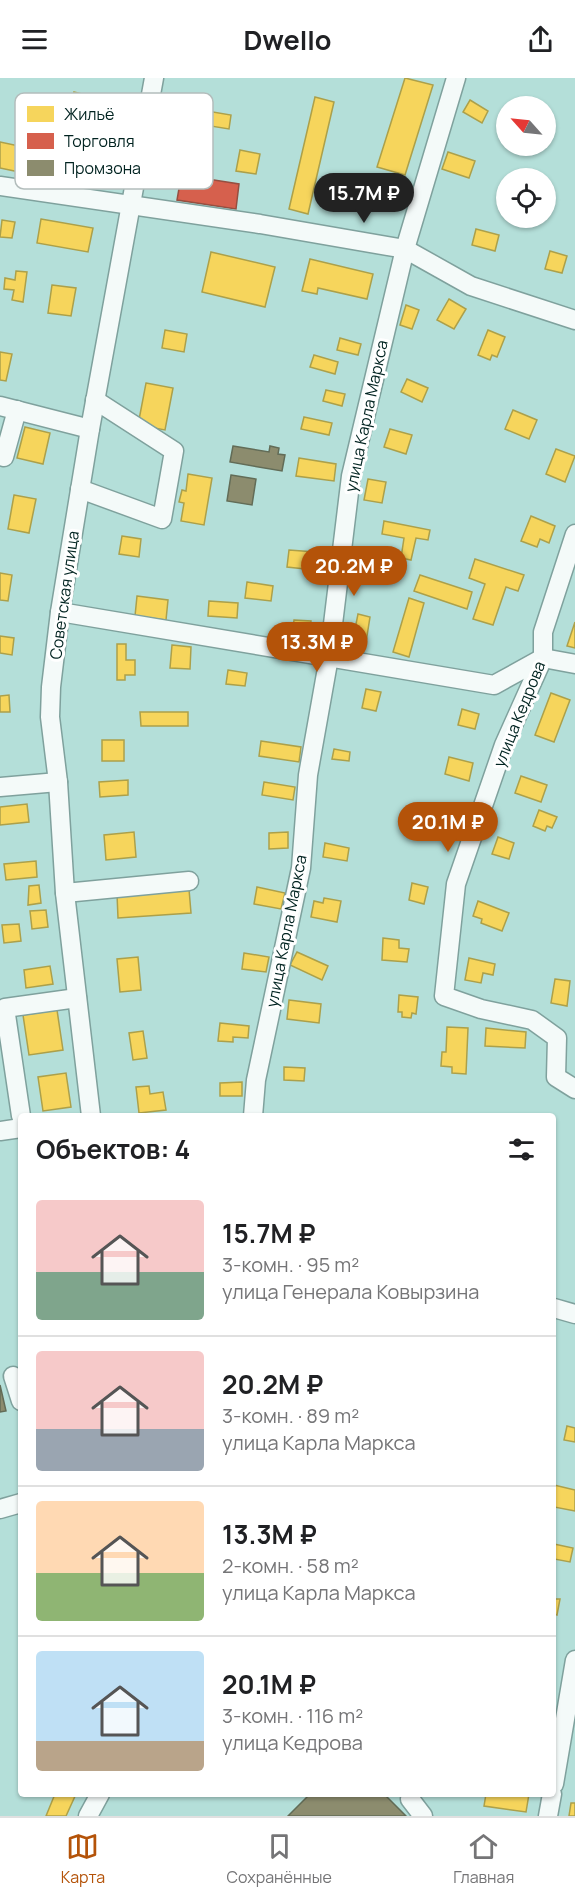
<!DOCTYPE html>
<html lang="ru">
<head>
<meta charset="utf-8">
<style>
  :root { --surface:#fff; --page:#f2f2f2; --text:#202124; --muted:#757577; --line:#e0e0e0; --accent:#b45309 }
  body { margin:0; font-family:Manrope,sans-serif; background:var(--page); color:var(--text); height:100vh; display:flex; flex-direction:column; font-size:22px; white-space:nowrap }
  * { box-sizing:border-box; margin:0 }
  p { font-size:20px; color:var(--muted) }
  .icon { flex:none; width:33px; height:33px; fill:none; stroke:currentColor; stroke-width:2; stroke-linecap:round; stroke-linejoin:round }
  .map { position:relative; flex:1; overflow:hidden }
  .drawer { position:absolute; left:18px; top:1035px; width:538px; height:684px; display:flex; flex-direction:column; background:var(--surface); border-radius:6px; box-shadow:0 2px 4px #0004 }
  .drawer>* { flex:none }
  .needle { width:39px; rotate:297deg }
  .buttons { position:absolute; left:496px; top:18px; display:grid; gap:12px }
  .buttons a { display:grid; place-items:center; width:60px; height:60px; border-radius:50%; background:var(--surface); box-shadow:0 2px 4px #0004; font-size:30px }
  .price { position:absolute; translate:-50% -51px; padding:0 14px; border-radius:21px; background:var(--accent); color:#fff; font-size:20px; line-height:39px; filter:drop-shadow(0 2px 3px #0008) }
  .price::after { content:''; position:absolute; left:50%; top:36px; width:18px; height:14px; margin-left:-9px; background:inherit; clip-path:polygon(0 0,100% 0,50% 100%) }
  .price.selected { background:#222; color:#fff }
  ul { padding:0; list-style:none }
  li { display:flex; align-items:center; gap:18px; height:150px; padding:0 18px }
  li+li { border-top:2px solid var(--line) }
  li span { display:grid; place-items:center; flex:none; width:168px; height:120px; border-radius:6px; color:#555 }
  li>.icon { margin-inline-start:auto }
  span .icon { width:72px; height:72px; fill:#fffc; stroke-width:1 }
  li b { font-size:26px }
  h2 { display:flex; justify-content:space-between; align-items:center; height:72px; padding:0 18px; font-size:26px }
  header { display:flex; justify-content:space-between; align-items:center; height:78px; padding:0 18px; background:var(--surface); font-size:27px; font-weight:700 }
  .dock { display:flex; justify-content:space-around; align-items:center; height:84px; border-top:2px solid var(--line); background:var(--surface); font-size:16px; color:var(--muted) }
  .dock a { display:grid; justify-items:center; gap:3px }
  .dock .selected { color:var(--accent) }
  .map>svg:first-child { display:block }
  .homes { fill:#f6d55c; stroke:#aca04a; stroke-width:1.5 }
  .shops { fill:#d6604d; stroke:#964e40; stroke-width:1.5 }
  .industry { fill:#8c8c6e; stroke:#626c57; stroke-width:1.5 }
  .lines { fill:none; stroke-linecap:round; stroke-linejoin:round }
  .minor-casing { stroke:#7fa19d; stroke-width:21 }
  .minor { stroke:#f4faf9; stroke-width:18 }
  .labels { text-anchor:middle; stroke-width:6; stroke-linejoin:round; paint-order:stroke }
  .street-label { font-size:16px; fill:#012320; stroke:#fff }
  .key { fill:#fff; stroke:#b3bdbc; stroke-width:1.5 }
  .key-label { font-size:16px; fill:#012320 }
</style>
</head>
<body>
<header><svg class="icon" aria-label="menu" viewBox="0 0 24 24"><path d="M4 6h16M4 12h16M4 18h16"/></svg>Dwello<svg class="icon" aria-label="share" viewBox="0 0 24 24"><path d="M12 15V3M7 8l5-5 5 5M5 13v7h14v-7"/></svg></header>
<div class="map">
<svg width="575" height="1738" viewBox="0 0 575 1738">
  <rect width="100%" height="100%" fill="#b4dfd9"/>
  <g class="homes">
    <path d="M405 0 433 7 405 97 377 89Z"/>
    <path d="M74 14 106 22 100 46 68 37Z"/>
    <path d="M315 19 334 24 308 136 289 131Z"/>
    <path d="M470 22 488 33 482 45 463 34Z"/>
    <path d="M201 32 231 37 229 51 198 46Z"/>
    <path d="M0 64 19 68 17 73 52 81 48 100 0 90Z"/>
    <path d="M240 72 260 76 256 96 236 93Z"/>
    <path d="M448 74 475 83 469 100 442 91Z"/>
    <path d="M41 141 93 150 88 174 37 165Z"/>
    <path d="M2 142 15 144 12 160 0 159Z"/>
    <path d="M476 151 499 157 495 173 472 167Z"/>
    <path d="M550 173 567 178 562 195 545 191Z"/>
    <path d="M211 174 275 189 265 229 202 214Z"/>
    <path d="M310 181 373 196 367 221 318 210 317 216 302 213Z"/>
    <path d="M16 193 27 194 23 224 12 222 14 212 4 211 5 200 15 202Z"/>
    <path d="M52 207 76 210 71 238 48 235Z"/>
    <path d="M449 221 466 231 454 251 437 242Z"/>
    <path d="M406 227 419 232 412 251 400 247Z"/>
    <path d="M165 252 187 256 184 274 162 270Z"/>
    <path d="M488 252 505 259 497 279 492 277 490 282 478 277Z"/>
    <path d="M340 260 361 266 358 277 337 272Z"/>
    <path d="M0 274 12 276 6 303 0 302Z"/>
    <path d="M314 277 338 284 335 296 310 289Z"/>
    <path d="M407 301 428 310 422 324 401 314Z"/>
    <path d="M146 305 173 310 165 352 138 347Z"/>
    <path d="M326 312 345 316 342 328 323 323Z"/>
    <path d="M513 332 537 342 529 361 505 351Z"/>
    <path d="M304 339 332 345 329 357 301 351Z"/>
    <path d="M25 349 50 355 43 386 17 380Z"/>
    <path d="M390 351 412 357 406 376 384 369Z"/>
    <path d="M556 371 575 378 565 404 546 396Z"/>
    <path d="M299 380 336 386 334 403 296 398Z"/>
    <path d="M188 396 212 400 204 447 181 443 184 425 179 424 182 412 186 413Z"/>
    <path d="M368 401 386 404 382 425 364 422Z"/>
    <path d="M14 417 36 421 29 455 8 451Z"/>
    <path d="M531 438 555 448 549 465 540 461 537 469 521 463Z"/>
    <path d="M384 443 430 452 428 462 416 460 411 482 401 480 404 460 382 456Z"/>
    <path d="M122 458 141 461 139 479 119 476Z"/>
    <path d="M289 472 315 474 314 492 287 489Z"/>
    <path d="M365 481 383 484 380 499 362 495Z"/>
    <path d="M475 481 524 497 518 513 506 509 493 547 473 541 485 506 469 500Z"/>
    <path d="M0 495 12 497 8 523 0 522Z"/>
    <path d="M420 497 472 514 467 531 414 513Z"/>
    <path d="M247 504 273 508 271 523 245 520Z"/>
    <path d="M137 518 168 522 166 542 135 538Z"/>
    <path d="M409 520 424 525 409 579 393 574Z"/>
    <path d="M209 523 238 525 237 540 208 538Z"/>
    <path d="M358 536 370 539 366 564 353 561Z"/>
    <path d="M294 542 311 543 309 562 292 561Z"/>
    <path d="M575 544V570L567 568Z"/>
    <path d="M0 558 14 560 12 577 0 575Z"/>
    <path d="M117 566H126V582H135V597H125V602H117Z"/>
    <path d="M172 567 191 569 190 591 170 590Z"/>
    <path d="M228 592 247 595 245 608 226 606Z"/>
    <path d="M366 611 381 614 376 633 362 630Z"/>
    <path d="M551 615 570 622 554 664 535 657Z"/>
    <path d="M9 617 10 634H0V618Z"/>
    <path d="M462 631 479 636 475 651 458 647Z"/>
    <path d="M140 634H188V648H141Z"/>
    <rect x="102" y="662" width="22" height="21"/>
    <path d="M261 663 301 669 299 684 259 678Z"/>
    <path d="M334 671 350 674 349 683 332 681Z"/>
    <path d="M449 679 473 685 469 703 445 696Z"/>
    <path d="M521 698 547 707 541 724 515 715Z"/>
    <path d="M128 702V717L100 719 99 704Z"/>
    <path d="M264 704 295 709 293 722 262 717Z"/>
    <path d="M27 726 29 744 0 747V729Z"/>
    <path d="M539 732 557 739 552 750 547 748 545 753 533 748Z"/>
    <path d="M426 733 459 743 453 764 420 754Z"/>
    <path d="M134 754 136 779 106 782 104 757Z"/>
    <path d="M288 754V770L269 771V755Z"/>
    <path d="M498 759 514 765 509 781 492 776Z"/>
    <path d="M325 765 349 770 347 783 323 779Z"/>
    <path d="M36 783 37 799 6 802 4 786Z"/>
    <path d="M412 805 428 809 424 826 409 822Z"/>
    <path d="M39 807 41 825 28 827 29 808Z"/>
    <path d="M257 809 285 815 281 831 254 826Z"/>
    <path d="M189 811 191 835 118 840 117 816Z"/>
    <path d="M324 820 341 823 337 844 311 839 314 823 323 825Z"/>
    <path d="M478 823 509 835 502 853 481 845 482 841 473 838Z"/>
    <path d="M46 832 48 849 32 851 30 833Z"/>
    <path d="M19 846 21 863 4 865 2 847Z"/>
    <path d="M383 860 399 862V870L409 871 407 884 382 882Z"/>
    <path d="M297 874 328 888 322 902 290 887Z"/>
    <path d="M244 875 269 879 266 894 242 891Z"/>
    <path d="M138 879 141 912 120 914 117 881Z"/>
    <path d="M469 880 495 886 493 897 483 895 481 905 465 902Z"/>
    <path d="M50 888 53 906 26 910 24 892Z"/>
    <path d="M555 901 570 903 567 928 551 925Z"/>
    <path d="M399 917 418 919 416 936 412 935 411 940 402 939V934H398Z"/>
    <path d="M289 922 321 926 319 945 287 941Z"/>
    <path d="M57 932 63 972 29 977 23 937Z"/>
    <path d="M220 945 249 948 248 960 233 959V964L218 963Z"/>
    <path d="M447 949 468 950 466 996 452 995V989L441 988 442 974H446Z"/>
    <path d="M486 950 526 954 525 970 485 968Z"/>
    <path d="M143 953 147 980 133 982 129 955Z"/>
    <path d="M284 989 305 990 304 1003 284 1002Z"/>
    <path d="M66 995 71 1029 43 1033 38 999Z"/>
    <path d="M242 1004V1018H220V1005Z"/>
    <path d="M149 1008 150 1016 163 1014 166 1032 139 1035 136 1009Z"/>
    <path d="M567 1348 575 1350V1364L564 1362Z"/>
    <path d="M554 1407 575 1412V1433L554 1429Z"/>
    <path d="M554 1466 573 1470 570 1484 554 1481Z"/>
    <path d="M554 1521H560L557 1537 554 1536Z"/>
    <path d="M55 1716H76L66 1738H46Z"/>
    <path d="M486 1716H529L526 1734 484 1728Z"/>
    <path d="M571 1725H575V1738H569Z"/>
  </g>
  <path class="shops" d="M178 71 205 76 201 100 239 106 236 131 177 122 181 99 174 98Z"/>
  <g class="industry">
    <path d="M233 368 269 374 270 368 279 370 278 376 285 377 282 393 230 384Z"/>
    <path d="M231 397 256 401 252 427 227 423Z"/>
    <path d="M0 1307 6 1333 0 1334Z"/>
    <path d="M310 1716H384L406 1738H288Z"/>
  </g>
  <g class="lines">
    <defs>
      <g id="minor">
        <path d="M0 108 260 146 405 171 471 208 575 242"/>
        <path d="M0 328 90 351"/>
        <path d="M0 378 4 379 17 332"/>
        <path d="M80 411 162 441 174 373 95 322"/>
        <path d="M575 456 543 554V580L504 667 456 806 444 918 481 931 532 942 557 960 556 999 575 1011"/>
        <path d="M60 534 494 607 543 580 575 586"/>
        <path d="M0 709 58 704"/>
        <path d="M65 815 189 803"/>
        <path d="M21 1038 5 930 77 920"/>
        <path d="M91 1038 65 815 58 704 50 639 51 609 60 534 90 351 154 0"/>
        <path d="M253 1038 256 1002 301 790 308 697 329 579 351 398 405 171 456 0"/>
        <path d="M0 1053 21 1050"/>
        <path d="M554 1230 575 1236"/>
        <path d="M13 1298 21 1323"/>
        <path d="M0 1431 21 1425"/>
        <path d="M554 1706 575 1582"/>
        <path d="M410 1721 423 1738"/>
        <path d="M88 1738 100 1716"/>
        <path d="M548 1738 552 1716"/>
      </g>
    </defs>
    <use href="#minor" class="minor-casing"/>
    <use href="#minor" class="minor"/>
  </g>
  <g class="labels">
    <g class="street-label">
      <text transform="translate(366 338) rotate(-78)" y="6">улица Карла Маркса</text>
      <text transform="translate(64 517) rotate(-82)" y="6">Советская улица</text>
      <text transform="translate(519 636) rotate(-68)" y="6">улица Кедрова</text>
      <text transform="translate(286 853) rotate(-79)" y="6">улица Карла Маркса</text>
    </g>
  </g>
  <rect x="15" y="15" width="198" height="96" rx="9" class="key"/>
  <rect x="27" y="28" width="27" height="16" fill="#f6d55c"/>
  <rect x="27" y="55" width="27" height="16" fill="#d6604d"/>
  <rect x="27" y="82" width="27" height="16" fill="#8c8c6e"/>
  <g class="key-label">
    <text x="64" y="42">Жильё</text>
    <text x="64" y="69">Торговля</text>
    <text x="64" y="96">Промзона</text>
  </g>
</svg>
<div class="buttons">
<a><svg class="needle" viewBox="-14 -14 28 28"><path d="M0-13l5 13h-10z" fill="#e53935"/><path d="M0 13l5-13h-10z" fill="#757577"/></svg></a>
<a><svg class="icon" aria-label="locate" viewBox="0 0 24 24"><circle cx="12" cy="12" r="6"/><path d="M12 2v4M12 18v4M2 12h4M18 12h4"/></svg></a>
</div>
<b class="price selected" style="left:364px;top:146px">15.7M ₽</b>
<b class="price" style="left:354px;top:519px">20.2M ₽</b>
<b class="price" style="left:317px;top:595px">13.3M ₽</b>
<b class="price" style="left:448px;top:775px">20.1M ₽</b>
<section class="drawer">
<h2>Объектов: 4<svg class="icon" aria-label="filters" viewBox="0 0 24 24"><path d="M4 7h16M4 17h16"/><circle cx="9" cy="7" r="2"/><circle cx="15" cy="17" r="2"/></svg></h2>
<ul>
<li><span style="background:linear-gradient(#f6c9c9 60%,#7fa58c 0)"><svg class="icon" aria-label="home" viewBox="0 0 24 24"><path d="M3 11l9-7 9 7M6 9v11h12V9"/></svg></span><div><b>15.7M ₽</b><p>3-комн. · 95 m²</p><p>улица Генерала Ковырзина</p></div></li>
<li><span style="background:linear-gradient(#f6c9c9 65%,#9aa5b1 0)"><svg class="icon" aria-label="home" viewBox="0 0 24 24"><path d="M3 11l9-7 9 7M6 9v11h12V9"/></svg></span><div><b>20.2M ₽</b><p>3-комн. · 89 m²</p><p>улица Карла Маркса</p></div></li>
<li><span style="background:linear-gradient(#ffd9b3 60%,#8fb573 0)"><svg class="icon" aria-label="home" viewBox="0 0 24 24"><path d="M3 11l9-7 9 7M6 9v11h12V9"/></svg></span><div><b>13.3M ₽</b><p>2-комн. · 58 m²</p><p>улица Карла Маркса</p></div></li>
<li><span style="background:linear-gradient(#bfe0f5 75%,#b9a48a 0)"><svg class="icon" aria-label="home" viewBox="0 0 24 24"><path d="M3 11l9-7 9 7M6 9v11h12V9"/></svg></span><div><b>20.1M ₽</b><p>3-комн. · 116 m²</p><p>улица Кедрова</p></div></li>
</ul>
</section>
</div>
<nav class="dock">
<a class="selected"><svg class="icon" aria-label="map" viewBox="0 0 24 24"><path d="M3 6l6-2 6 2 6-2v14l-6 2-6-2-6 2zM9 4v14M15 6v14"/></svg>Карта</a>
<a><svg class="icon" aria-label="saved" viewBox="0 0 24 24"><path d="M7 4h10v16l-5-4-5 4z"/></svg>Сохранённые</a>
<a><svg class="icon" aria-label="home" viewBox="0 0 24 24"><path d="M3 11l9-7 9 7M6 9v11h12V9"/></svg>Главная</a>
</nav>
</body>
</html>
